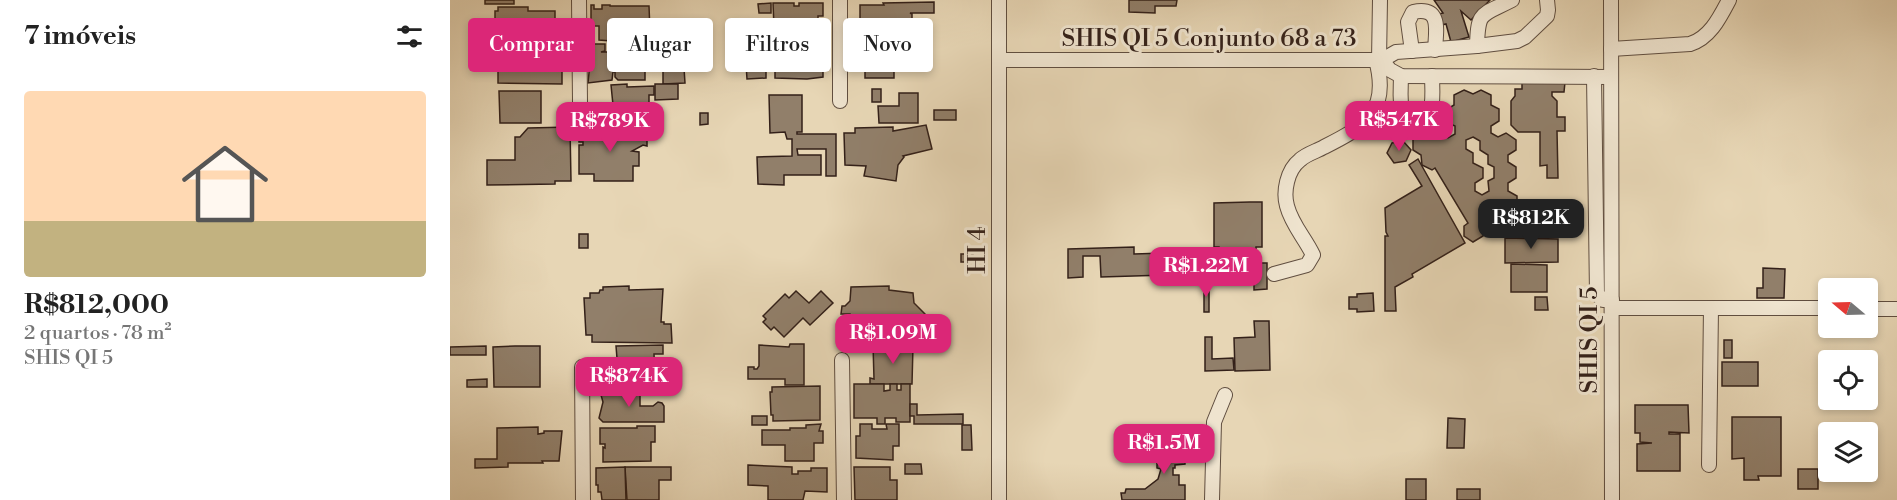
<!DOCTYPE html>
<html lang="pt">
<head>
<meta charset="utf-8">
<style>
  :root { --surface:#fff; --page:#f2f2f2; --text:#222; --muted:#767676; --line:#e0e0e0; --accent:#db2777 }
  body { margin:0; font-family:"Libre Bodoni",serif; background:var(--page); color:var(--text); height:100vh; display:flex; flex-direction:column; font-size:22px; white-space:nowrap }
  * { box-sizing:border-box; margin:0 }
  p { font-size:20px; color:var(--muted) }
  .icon { flex:none; width:33px; height:33px; fill:none; stroke:currentColor; stroke-width:2; stroke-linecap:round; stroke-linejoin:round }
  .map { position:relative; flex:1; overflow:hidden }
  .drawer { display:flex; flex-direction:column; background:var(--surface); width:450px }
  .drawer>* { flex:none }
  .guide { position:absolute; left:18px; top:18px; width:570px; height:54px; display:flex; gap:12px }
  .needle { width:39px; rotate:289deg }
  .buttons { position:absolute; left:1368px; top:278px; display:grid; gap:12px }
  .buttons a { display:grid; place-items:center; width:60px; height:60px; border-radius:6px; background:var(--surface); box-shadow:0 3px 9px #0003; font-size:30px }
  .price { position:absolute; translate:-50% -51px; padding:0 14px; border-radius:12px; background:var(--accent); color:#fff; font-size:20px; line-height:39px; filter:drop-shadow(0 2px 3px #0008) }
  .price::after { content:''; position:absolute; left:50%; top:36px; width:18px; height:14px; margin-left:-9px; background:inherit; clip-path:polygon(0 0,100% 0,50% 100%) }
  .price.on { background:#222; color:#fff }
  ul { padding:0; list-style:none }
  li { display:grid; align-content:center; gap:12px; height:318px; padding:0 24px }
  li+li { border-top:2px solid var(--line) }
  li span { display:grid; place-items:center; height:186px; border-radius:6px; color:#555 }
  li>.icon { margin-inline-start:auto }
  span .icon { width:108px; height:108px; fill:#fffc; stroke-width:1 }
  li b { font-size:26px }
  h2 { display:flex; justify-content:space-between; align-items:center; height:72px; padding:0 24px; font-size:26px }
  .chip { padding:0 21px; border-radius:6px; background:var(--surface); box-shadow:0 3px 9px #0003; font-size:21px; line-height:54px }
  .chip.on { background:var(--accent); color:#fff }
  main { display:flex; flex:1; min-height:0 }
  .map>svg:first-child { display:block }
  .building { fill:#917f6a; stroke:#332019; stroke-width:1.5; fill-rule:evenodd }
  .lines { fill:none; stroke-linecap:round; stroke-linejoin:round }
  .minor-casing { stroke:#604e40; stroke-width:16 }
  .minor { stroke:#efe4cf; stroke-width:14 }
  .labels { text-anchor:middle; stroke-width:6; stroke-linejoin:round; paint-order:stroke }
  .street-label { font-size:24px; fill:#332019; stroke:#efe4cf }
</style>
</head>
<body>
<main>
<section class="drawer">
<h2>7 imóveis<svg class="icon" aria-label="filters" viewBox="0 0 24 24"><path d="M4 7h16M4 17h16"/><circle cx="9" cy="7" r="2"/><circle cx="15" cy="17" r="2"/></svg></h2>
<ul>
<li><span style="background:linear-gradient(#ffd9b3 70%,#c2b280 0)"><svg class="icon" aria-label="home" viewBox="0 0 24 24"><path d="M3 11l9-7 9 7M6 9v11h12V9"/></svg></span><div><b>R$812,000</b><p>2 quartos · 78 m²</p><p>SHIS QI 5</p></div></li>
</ul>
</section>
<div class="map">
<svg width="1447" height="500" viewBox="0 0 1447 500">
  <rect width="100%" height="100%" fill="#e7d6b5"/>
  <filter id="stains"><feTurbulence type="fractalNoise" baseFrequency=".00333" numOctaves="4"/><feColorMatrix values="0 0 0 0 .2 0 0 0 0 .09 0 0 0 0 .02 0 0 0 .5 -.17"/></filter>
  <radialGradient id="worn" r=".72"><stop offset=".6" stop-color="#630" stop-opacity="0"/><stop offset="1" stop-color="#630" stop-opacity=".3"/></radialGradient>
  <g class="building">
    <rect x="35" y="0" width="29" height="4"/>
    <path d="M679 0H727L726 6H705V13L679 12Z"/>
    <path d="M984 0H1040L1021 20 1011 11 1019 37 1001 42 996 24 987 26 984 15 993 13Z"/>
    <path d="M484 2V13H460L462 14V34H410V5H434L433 3Z"/>
    <path d="M321 3V13H309L308 4Z"/>
    <path d="M323 3H344V6H349V3H373V16H368V26H373V38L317 39V26L324 27Z"/>
    <path d="M141 5H144V9H152V5H160V6H199L200 31 202 32H234V43L188 44V39H172L171 36 170 38H161V41L149 40V26H141Z"/>
    <path d="M48 7H78V11H105V21H112V39H107V44H95V39H89L88 45 81 44V40H69V45H65V42H60V45H45V11H48Z"/>
    <path d="M258 35V43L245 44V36Z"/>
    <path d="M444 41V62H441H444V78H415V61L409 60V52H405V60H398V49L422 48 423 42Z"/>
    <path d="M137 44H155V51L151 52H160V46L195 44V80H168L165 77V72H163L162 80 138 83 141 53H137Z"/>
    <path d="M205 44H235L234 59H212L211 53H200V46H205Z"/>
    <path d="M325 45H373V77L357 79 325 78Z"/>
    <path d="M61 49H97V55H112V84L48 83V64H61Z"/>
    <path d="M296 64H304V70H316V78L297 79Z"/>
    <path d="M234 68 235 83 213 84V69Z"/>
    <path d="M1072 82H1115L1114 92H1102V96L1107 101V117H1115V131H1107L1108 178H1097V165L1090 166V132H1068L1061 125V101L1065 96V89H1072Z"/>
    <path d="M177 84V87L204 86V95H199V125H168V105H163L161 85Z"/>
    <path d="M205 84H228V99L205 100Z"/>
    <rect x="422" y="89" width="9" height="13"/>
    <path d="M1014 90 1023 94 1031 90 1041 95V105L1049 109V121L1041 126V133L1048 137 1056 133 1066 140V150L1058 155V162L1066 167V178L1058 183V191L1067 196V207L1057 213 1048 208 1042 212V222L1034 227 1033 236 1023 242 1014 236V226L1018 223 985 168 982 170 972 165 971 155 963 150V139L973 133 981 138 990 133 998 138 1005 134V126L996 122V110L1004 105V95ZM1023 137 1030 141V150L1038 155V164L1044 167V178L1038 181 1039 191 1032 195 1025 191V183L1033 178V168L1023 163V153L1016 149V140Z"/>
    <path d="M49 91H91V123H50Z"/>
    <path d="M449 93H468V123H429L428 106H449Z"/>
    <path d="M319 95H352V132H347V134H386V176H376V149H347L348 155H371V175H334V185L308 184 307 157 342 156V139H337L335 132 320 133Z"/>
    <rect x="484" y="110" width="22" height="10"/>
    <path d="M250 113H258V124L250 125Z"/>
    <path d="M476 125 482 149 453 156 454 157 448 165 446 181 414 176 416 166 395 165 394 133H405V128L443 127V131Z"/>
    <path d="M129 126H159L162 136H175V130H197V146L193 145 182 151 189 152V166H183V181H144V174H129V145H133V142H129Z"/>
    <path d="M120 127 121 181H105V184L37 185V160H65V137H70L78 128Z"/>
    <path d="M953 141 961 150 956 161 944 163 937 153 942 143Z"/>
    <path d="M968 159 1015 243 962 274 963 277 945 287 946 311H935V236H938L936 232 935 208 972 186 959 165Z"/>
    <path d="M800 202H812V247H806V263H817V289L804 290V272H798L797 275 770 277 769 260H777V257H769V247H764V203Z"/>
    <rect x="129" y="234" width="9" height="14"/>
    <path d="M1055 238 1108 239V262L1055 263Z"/>
    <path d="M684 247V254L715 253 716 275 651 277 650 256H633V277L618 278V249Z"/>
    <rect x="511" y="254" width="12" height="8"/>
    <path d="M1061 264 1097 265V292H1061Z"/>
    <path d="M1313 268 1335 269 1334 298H1307V288H1313Z"/>
    <rect x="754" y="283" width="5" height="29"/>
    <path d="M179 286V290L213 289 211 322H214V324H221L222 343 142 342V335H136L134 298H140V293H149L150 290H153V287Z"/>
    <path d="M439 286V290L463 293 464 303 477 316H480V342H469V339H466V342H454V339H424L426 326H419L412 336H402L396 329V319H407V317H400V314H391L392 306H395L400 301 401 287Z"/>
    <path d="M346 291 359 303 371 291 383 303 360 325 353 318 334 337 324 327 321 330 313 322 316 319 313 316 335 294 339 298Z"/>
    <path d="M923 293 924 311 907 312V309H899V297H907V294Z"/>
    <path d="M1085 297H1097L1098 310H1085Z"/>
    <path d="M804 321H819L820 370 785 371 784 338 805 337Z"/>
    <path d="M755 337H762V359L783 358 784 370 755 371Z"/>
    <rect x="1274" y="340" width="8" height="18"/>
    <path d="M340 344H354V385H335V379H298V367H304V369H307L309 366V345L339 347Z"/>
    <path d="M423 344H438V349L441 350 442 344 463 346 462 384H420V378L424 379Z"/>
    <path d="M213 345V354H204L205 383H169L166 346Z"/>
    <path d="M36 346V355H0V347Z"/>
    <path d="M65 346H90V387H44L43 347Z"/>
    <rect x="1272" y="362" width="36" height="24"/>
    <path d="M37 379V387H17V380Z"/>
    <path d="M404 384H434V391L440 390V384H447V390H451V384H460V422H446V418H435V424H427V418H404Z"/>
    <path d="M370 386V420L323 421V415H321L320 392H322V387Z"/>
    <path d="M171 389 177 393 179 389 190 395V406H203L208 402 212 403 214 406V422H153L149 418 153 402 151 395 153 393 159 394 161 390Z"/>
    <path d="M460 404H467V415L513 414V424H464V416H460Z"/>
    <path d="M1185 405H1238L1239 433 1219 432V434H1230V471H1187V444L1202 443 1190 442V433H1185Z"/>
    <rect x="302" y="416" width="15" height="9"/>
    <path d="M1282 417H1331V476H1308L1309 480H1294V458L1282 459Z"/>
    <path d="M998 418 1015 419 1014 448H997Z"/>
    <path d="M371 424 369 431H373V443H364V461H335V445H312V430H340V428H356V425Z"/>
    <path d="M410 424H422V429H437L436 424H449V446H443V460L406 458V436H410Z"/>
    <path d="M512 425H521L522 450H512Z"/>
    <path d="M187 426H205V442H201V461L153 462V447L155 448V444H150V428H187Z"/>
    <path d="M88 427V434L94 433V431H112L109 461H92L93 463H58V467L25 468V459H47V428Z"/>
    <path d="M710 438H734L735 464 725 465V468H723V475H729V485H735V500H672L671 493H675L676 489H695L708 479 711 469 707 468V450H710Z"/>
    <path d="M455 464H471L472 474H455Z"/>
    <path d="M298 465 342 467V474H348V471H361V468H377V492L355 491 353 500H318V486L298 485Z"/>
    <path d="M175 467H221V480H209V500H177Z"/>
    <path d="M175 467 176 500H152L151 492H148V485H146V468Z"/>
    <path d="M404 467H440V480H447V500H405Z"/>
    <rect x="1348" y="469" width="20" height="20"/>
    <rect x="956" y="479" width="20" height="21"/>
    <rect x="1007" y="489" width="23" height="11"/>
  </g>
  <g class="lines">
    <defs>
      <g id="minor">
        <path d="M129 0 130 102"/>
        <path d="M1161 0 1162 500"/>
        <path d="M1027 46C1028 10 1031 16 1062 0"/>
        <path d="M1161 49 1240 44C1260 38 1270 17 1279 0"/>
        <path d="M962 51 958 22 963 12C992 6 986 30 985 50"/>
        <path d="M550 60H932"/>
        <path d="M929 60 930 0"/>
        <path d="M932 60 940 70 951 76 1160 77"/>
        <path d="M932 60 946 52 1027 46 1067 41 1075 37 1097 16 1098 10 1097 0"/>
        <path d="M951 76C951 87 949 103 953 114 955 119 959 121 964 122 987 126 982 90 982 76"/>
        <path d="M1144 76 1147 294 1153 300H1162"/>
        <path d="M390 101V0"/>
        <path d="M824 274 857 265 863 255C855 238 842 225 837 206 833 192 837 170 850 160 856 154 867 151 874 147 916 126 940 111 926 60"/>
        <path d="M1162 308H1378"/>
        <path d="M1418 309H1447"/>
        <path d="M392 360 394 500"/>
        <path d="M132 367 133 500"/>
        <path d="M1259 465 1261 308"/>
        <path d="M549 500V0"/>
        <path d="M762 500 764 422 775 395"/>
      </g>
    </defs>
    <use href="#minor" class="minor-casing"/>
    <use href="#minor" class="minor"/>
  </g>
  <g class="labels">
    <g class="street-label">
      <text x="759" y="46">SHIS QI 5 Conjunto 68 a 73</text>
      <text transform="translate(527 250) rotate(-90)" y="8">HI 4</text>
      <text transform="translate(1139 340) rotate(-90)" y="8">SHIS QI 5</text>
    </g>
  </g>
  <rect width="100%" height="100%" filter="url(#stains)"/>
  <rect width="100%" height="100%" fill="url(#worn)"/>
</svg>
<div class="buttons">
<a><svg class="needle" viewBox="-14 -14 28 28"><path d="M0-13l5 13h-10z" fill="#e53935"/><path d="M0 13l5-13h-10z" fill="#767676"/></svg></a>
<a><svg class="icon" aria-label="locate" viewBox="0 0 24 24"><circle cx="12" cy="12" r="6"/><path d="M12 2v4M12 18v4M2 12h4M18 12h4"/></svg></a>
<a><svg class="icon" aria-label="layers" viewBox="0 0 24 24"><path d="M12 4l9 5-9 5-9-5zM3 14l9 5 9-5"/></svg></a>
</div>
<b class="price" style="left:949px;top:152px">R$547K</b>
<b class="price" style="left:160px;top:153px">R$789K</b>
<b class="price on" style="left:1081px;top:250px">R$812K</b>
<b class="price" style="left:756px;top:298px">R$1.22M</b>
<b class="price" style="left:443px;top:365px">R$1.09M</b>
<b class="price" style="left:179px;top:408px">R$874K</b>
<b class="price" style="left:714px;top:475px">R$1.5M</b>
<div class="guide">
<a class="chip on">Comprar</a>
<a class="chip">Alugar</a>
<a class="chip">Filtros</a>
<a class="chip">Novo</a>
</div>
</div>
</main>
</body>
</html>
